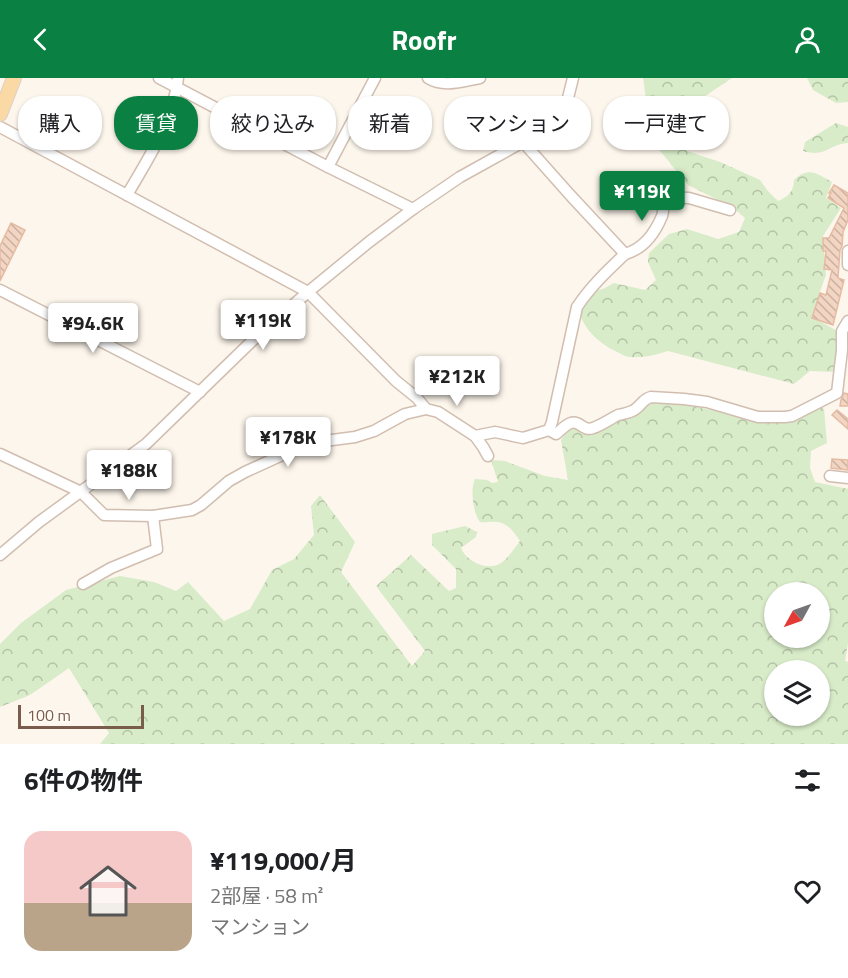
<!DOCTYPE html>
<html lang="ja">
<head>
<meta charset="utf-8">
<style>
  :root { --surface:#fff; --page:#f6f6f6; --text:#202124; --muted:#757577; --accent:#0b8043 }
  body { margin:0; font-family:"Titillium Web","Noto Sans JP",sans-serif; background:var(--page); color:var(--text); height:100vh; display:flex; flex-direction:column; font-size:22px; white-space:nowrap }
  * { box-sizing:border-box; margin:0 }
  p { font-size:20px; color:var(--muted) }
  .icon { flex:none; width:33px; height:33px; fill:none; stroke:currentColor; stroke-width:2; stroke-linecap:round; stroke-linejoin:round }
  .map { position:relative; height:666px; overflow:hidden }
  .panel { display:flex; flex-direction:column; background:var(--surface); flex:1 }
  .panel>* { flex:none }
  .hud { position:absolute; left:18px; top:18px; width:813px; height:54px; display:flex; gap:12px }
  .needle { width:39px; rotate:230deg }
  .buttons { position:absolute; left:764px; top:504px; display:grid; gap:12px }
  .buttons a { display:grid; place-items:center; width:66px; height:66px; border-radius:50%; background:var(--surface); box-shadow:0 2px 4px #0004; font-size:30px }
  .scale { position:absolute; left:18px; bottom:15px; width:126px; box-sizing:border-box; padding-left:6px; border:3px solid #7a5c4d; border-top:0; font-size:16px; line-height:21px; white-space:nowrap; color:#7a5c4d; -webkit-text-stroke:4px #fffaf3; paint-order:stroke }
  .price { position:absolute; translate:-50% -51px; padding:0 14px; border-radius:6px; background:#fff; color:#222; font-size:20px; line-height:39px; filter:drop-shadow(0 2px 3px #0008) }
  .price::after { content:''; position:absolute; left:50%; top:36px; width:18px; height:14px; margin-left:-9px; background:inherit; clip-path:polygon(0 0,100% 0,50% 100%) }
  .price.current { background:var(--accent); color:#fff }
  ul { padding:0; list-style:none }
  li { display:flex; align-items:center; gap:18px; height:150px; padding:0 24px }
  li span { display:grid; place-items:center; flex:none; width:168px; height:120px; border-radius:18px; color:#555 }
  li>.icon { margin-inline-start:auto }
  span .icon { width:72px; height:72px; fill:#fffc; stroke-width:1 }
  li b { font-size:26px }
  h2 { display:flex; justify-content:space-between; align-items:center; height:72px; padding:0 24px; font-size:26px }
  .chip { padding:0 21px; border-radius:24px; background:var(--surface); box-shadow:0 2px 4px #0004; font-size:21px; line-height:54px }
  .chip.current { background:var(--accent); color:#fff }
  header { display:flex; justify-content:space-between; align-items:center; height:78px; padding:0 24px; background:var(--accent); color:#fff; font-size:27px; font-weight:700 }
  .map>svg:first-child { display:block }
  .forest { fill:url(#forest-crowns); fill-rule:evenodd }
  .building { fill:url(#building-back-hatch); stroke:#e6bba3; stroke-width:1.5 }
  .lines { fill:none; stroke-linecap:round; stroke-linejoin:round }
  .minor-casing { stroke:#d1beb0; stroke-width:13 }
  .major-casing { stroke:#dad1cd; stroke-width:16 }
  .minor { stroke:#fff; stroke-width:10 }
  .major { stroke:#fbd9a5; stroke-width:14 }
</style>
</head>
<body>
<header><svg class="icon" aria-label="back" viewBox="0 0 24 24"><path d="M15 5l-7 7 7 7"/></svg>Roofr<svg class="icon" aria-label="person" viewBox="0 0 24 24"><circle cx="12" cy="8" r="4"/><path d="M4 21q1-7 8-7t8 7"/></svg></header>
<div class="map">
<svg width="848" height="666" viewBox="0 0 848 666">
  <defs>
    <pattern id="forest-crowns" width="20" height="18" patternUnits="userSpaceOnUse" patternTransform="scale(1.5)"><rect width="20" height="18" fill="#d8ecc9"/><path d="M2 6a3 3 0 1 1 6 0M12 15a3 3 0 1 1 6 0" fill="none" stroke="#b4c2a5"/></pattern>
    <pattern id="building-back-hatch" width="6" height="6" patternUnits="userSpaceOnUse" patternTransform="scale(1.5)"><rect width="6" height="6" fill="#f3d5c3"/><path d="M-1 5l2 2M0 0l6 6M5-1l2 2" fill="none" stroke="#cab0a1"/></pattern>
  </defs>
  <rect width="100%" height="100%" fill="#fdf6ec"/>
  <g class="forest">
    <path d="M643 0H732L674 39 687 73 720 84 760 102 767 112 778 123C788 119 794 113 794 102 809 88 817 96 832 104L826 120 841 130 823 158 826 197 818 219V242L839 254 836 294 810 293 794 306 668 273C655 277 643 280 630 279 625 279 622 276 617 274 599 265 582 251 578 229L593 213 603 211 614 205 645 212 656 202 648 184 649 175 669 156 687 151 718 161 739 154 745 140 732 129 688 107 652 63Z"/>
    <path d="M807 0H848V24L836 25 813 12Z"/>
    <path d="M836 45 848 49V65C828 66 827 80 803 73L805 64Z"/>
    <path d="M652 322 671 324 756 341 819 327 824 331 827 365 811 373 810 390 815 404 848 411V565L845 583 848 584V666H100L109 655 69 590 30 617 0 629V566L21 545 66 512 120 498 154 504 176 513 188 504 224 543 250 531 272 492 294 481 314 457 311 428 320 417 355 464 341 494 412 588 425 573 376 508 411 477 449 513 456 510V491L432 467V456L465 448 477 454 476 459 461 470C466 483 487 494 501 485 507 482 516 468 520 463 514 454 507 444 496 444 490 443 486 445 480 444 473 435 470 411 475 401L487 402 492 405 498 404 491 382 505 383 545 398 568 402 561 362 568 351 574 348 583 353ZM774 514H819V560H774ZM774 592H819V638H774Z"/>
  </g>
  <g class="building">
    <path d="M44 40 53 45 44 64 35 59Z"/>
    <path d="M834 107 848 115V142L843 154 842 168 840 172 838 200 844 202 833 247 812 240 820 215 826 217 832 192 824 191 826 173H823V160H829L844 130 828 120 831 115H829Z"/>
    <path d="M11 145 25 152 0 203V168Z"/>
    <path d="M844 315 848 316V328H840L841 322Z"/>
    <path d="M837 332 848 341V351L832 337Z"/>
    <path d="M832 381 848 382V392L831 390Z"/>
  </g>
  <g class="lines">
    <defs>
      <g id="minor">
        <path d="M159 0 328 89 413 131"/>
        <path d="M428 0C444 10 463 3 480 0"/>
        <path d="M0 49 308 214 396 303 417 320 426 331"/>
        <path d="M328 89 375 0"/>
        <path d="M127 117C149 79 173 44 178 0"/>
        <path d="M848 173V187"/>
        <path d="M625 176C643 171 655 155 662 138 664 133 663 125 664 119L689 120 730 132"/>
        <path d="M0 212 200 314"/>
        <path d="M549 352 556 356C560 353 566 346 571 345 580 342 583 354 593 350 602 347 610 341 618 337 623 336 628 335 632 333 640 330 642 321 651 319L684 321 707 324 758 339H785L792 338 837 315 842 272V253L848 243"/>
        <path d="M475 358 495 354 523 360 549 352 552 344 577 229C591 208 608 192 625 176L571 118 523 64"/>
        <path d="M0 376 81 414 104 437 153 438 192 432 201 427 229 403 245 394 304 367 332 362 355 359 374 353 405 336 426 331 438 334 475 358 483 369 488 378"/>
        <path d="M830 398 848 400"/>
        <path d="M0 477 39 444 146 366 252 263 308 214 369 164 413 131 460 99 523 64 555 43 566 28 573 0"/>
        <path d="M83 506 111 490 157 471 153 438"/>
      </g>
      <path id="major" d="M0 36 14 0"/>
    </defs>
    <use href="#minor" class="minor-casing"/>
    <use href="#major" class="major-casing"/>
    <use href="#minor" class="minor"/>
    <use href="#major" class="major"/>
  </g>
</svg>
<div class="buttons">
<a><svg class="needle" viewBox="-14 -14 28 28"><path d="M0-13l5 13h-10z" fill="#e53935"/><path d="M0 13l5-13h-10z" fill="#757577"/></svg></a>
<a><svg class="icon" aria-label="layers" viewBox="0 0 24 24"><path d="M12 4l9 5-9 5-9-5zM3 14l9 5 9-5"/></svg></a>
</div>
<div class="scale">100 m</div>
<b class="price current" style="left:642px;top:144px">¥119K</b>
<b class="price" style="left:263px;top:273px">¥119K</b>
<b class="price" style="left:93px;top:276px">¥94.6K</b>
<b class="price" style="left:457px;top:329px">¥212K</b>
<b class="price" style="left:288px;top:390px">¥178K</b>
<b class="price" style="left:129px;top:423px">¥188K</b>
<div class="hud">
<a class="chip">購入</a>
<a class="chip current">賃貸</a>
<a class="chip">絞り込み</a>
<a class="chip">新着</a>
<a class="chip">マンション</a>
<a class="chip">一戸建て</a>
</div>
</div>
<section class="panel">
<h2>6件の物件<svg class="icon" aria-label="filters" viewBox="0 0 24 24"><path d="M4 7h16M4 17h16"/><circle cx="9" cy="7" r="2"/><circle cx="15" cy="17" r="2"/></svg></h2>
<ul>
<li><span style="background:linear-gradient(#f6c9c9 60%,#b9a48a 0)"><svg class="icon" aria-label="home" viewBox="0 0 24 24"><path d="M3 11l9-7 9 7M6 9v11h12V9"/></svg></span><div><b>¥119,000/月</b><p>2部屋 · 58 m²</p><p>マンション</p></div><svg class="icon" aria-label="heart" viewBox="0 0 24 24"><path d="M12 20l-8-8c-3-5 5-10 8-4 3-6 11-1 8 4z"/></svg></li>
</ul>
</section>
</body>
</html>
